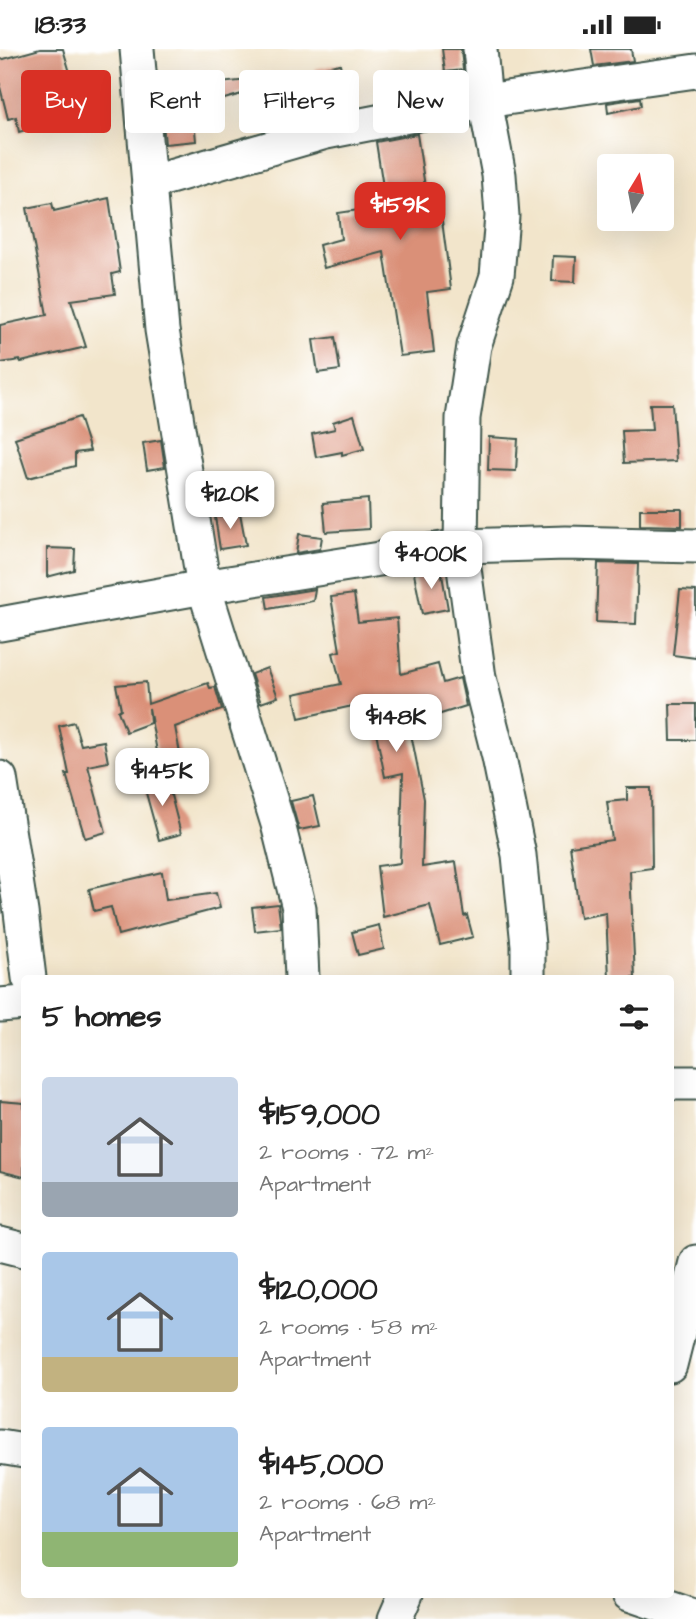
<!DOCTYPE html>
<html lang="en">
<head>
<meta charset="utf-8">
<style>
  :root { --surface:#fff; --page:#f2f2f2; --text:#222; --muted:#767676; --accent:#d93025 }
  body { margin:0; font-family:"Architects Daughter",sans-serif; background:var(--page); color:var(--text); height:100vh; display:flex; flex-direction:column; font-size:26px; white-space:nowrap }
  * { box-sizing:border-box; margin:0 }
  p { font-size:23px; color:var(--muted) }
  .icon { flex:none; width:38px; height:38px; fill:none; stroke:currentColor; stroke-width:2; stroke-linecap:round; stroke-linejoin:round }
  .map { position:relative; flex:1; overflow:hidden }
  .drawer { position:absolute; left:21px; top:926px; width:653px; height:623px; display:flex; flex-direction:column; background:var(--surface); border-radius:7px; box-shadow:0 7px 28px #0002 }
  .drawer>* { flex:none }
  .banner { position:absolute; left:21px; top:21px; width:654px; height:63px; display:flex; gap:14px }
  .needle { width:46px; rotate:10deg }
  .buttons { position:absolute; left:597px; top:105px; display:grid; gap:14px }
  .buttons a { display:grid; place-items:center; width:77px; height:77px; border-radius:7px; background:var(--surface); box-shadow:0 7px 28px #0002; font-size:35px }
  .price { position:absolute; translate:-50% -60px; padding:0 16px; border-radius:14px; background:#fff; color:#222; font-size:23px; line-height:46px; filter:drop-shadow(0 2px 4px #0008) }
  .price::after { content:''; position:absolute; left:50%; top:42px; width:21px; height:16px; margin-left:-10px; background:inherit; clip-path:polygon(0 0,100% 0,50% 100%) }
  .price.current { background:var(--accent); color:#fff }
  ul { padding:0; list-style:none }
  li { display:flex; align-items:center; gap:21px; height:175px; padding:0 21px }
  li span { display:grid; place-items:center; flex:none; width:196px; height:140px; border-radius:7px; color:#555 }
  li>.icon { margin-inline-start:auto }
  span .icon { width:84px; height:84px; fill:#fffc; stroke-width:1 }
  li b { font-size:30px }
  h2 { display:flex; justify-content:space-between; align-items:center; height:84px; padding:0 21px; font-size:30px }
  .tag { padding:0 24px; border-radius:7px; background:var(--surface); box-shadow:0 7px 28px #0002; font-size:24px; line-height:63px }
  .tag.current { background:var(--accent); color:#fff }
  .status { display:flex; justify-content:space-between; align-items:center; height:49px; padding:0 35px; background:var(--surface); direction:ltr }
  .status svg { height:19px; fill:currentColor }
  .map>svg:first-child { display:block }
  .building { fill:#da9078 }
  .lines { fill:none; stroke-linecap:round; stroke-linejoin:round }
  .street-casing { stroke:#3f564b; stroke-width:37 }
  .street { stroke:#fff; stroke-width:33 }
</style>
</head>
<body>
<div class="status"><b>18:33</b><svg viewBox="0 0 49 12"><path d="M0 12V9h3v3zM5 12V6h3v6zM10 12V3h3v9zM15 12V0h3v12zM26 1h20v11H26zM47 4h2v5h-2z"/></svg></div>
<div class="map">
<svg width="696" height="1570" viewBox="0 0 696 1570">
  <rect width="100%" height="100%" fill="#fff"/>
  <filter id="ink" filterUnits="userSpaceOnUse"><feTurbulence type="fractalNoise" baseFrequency=".0143" numOctaves="2"/><feDisplacementMap in="SourceGraphic" scale="14" xChannelSelector="R" yChannelSelector="G"/><feConvolveMatrix kernelMatrix="1 2 1 2 8 2 1 2 1" color-interpolation-filters="sRGB"/></filter>
  <filter id="wash" filterUnits="userSpaceOnUse"><feTurbulence type="fractalNoise" baseFrequency=".00686" numOctaves="4" result="noise"/><feDisplacementMap in="SourceGraphic" scale="28" xChannelSelector="R" yChannelSelector="G"/><feGaussianBlur stdDeviation="1.57" result="paint"/><feColorMatrix in="noise" values="0 0 0 0 0 0 0 0 0 0 0 0 0 0 0 0 0 1.4 0 .05"/><feComposite in="paint" operator="in"/></filter>
  <g filter="url(#wash)">
    <rect width="100%" height="100%" fill="#f2e5cb"/>
    <g id="blocks">
      <g class="building">
        <path d="M40 0H63L82 64 19 83 16 68 8 70 0 38V11Z"/>
        <path d="M442 0H461L463 21 445 23Z"/>
        <path d="M591 0H631L633 12 594 17Z"/>
        <path d="M340 15 345 38 320 42 315 20Z"/>
        <path d="M249 31 252 42 193 59 196 92 165 95 160 40Z"/>
        <path d="M640 49 641 57 608 64 607 54Z"/>
        <path d="M417 85 427 151 439 149 451 240 427 243 434 303 400 307 384 203 324 219 319 196 341 190 338 164 386 157 376 93Z"/>
        <path d="M109 149 120 223 112 225 115 245 71 251 86 298 21 313 20 311 0 314V276L47 266 27 159 52 154 54 162Z"/>
        <path d="M553 207 576 208 575 233 552 232Z"/>
        <path d="M335 288 340 321 318 324 313 291Z"/>
        <path d="M650 355H672L676 412 624 414 622 382 652 381Z"/>
        <path d="M354 366 364 400 342 406V403L316 408 312 385 335 380 333 373Z"/>
        <path d="M79 368 90 402 75 404V417L28 429 15 389Z"/>
        <path d="M489 388 518 390 516 422 488 421Z"/>
        <path d="M161 391 165 418 147 421 143 394Z"/>
        <path d="M368 450 369 480 326 483 323 454Z"/>
        <path d="M640 460H682V477L640 476Z"/>
        <path d="M240 464 246 496 220 500 215 468Z"/>
        <path d="M299 485 322 488 320 500 296 504Z"/>
        <path d="M47 499 75 500 74 521 47 528Z"/>
        <path d="M598 514 638 515 636 575 596 573Z"/>
        <path d="M441 520 448 560 422 565 414 524Z"/>
        <path d="M315 540 313 552 268 560 266 548Z"/>
        <path d="M680 541 696 542V609L673 606Z"/>
        <path d="M354 545 358 573 397 569 401 625 438 615 443 634 460 629 466 657 409 675 424 750 422 818 456 813 464 867 467 866 473 888 440 896 430 856 383 868 377 817 400 814 403 724 385 728 370 653 299 669 294 645 341 635 333 604 340 602 331 548Z"/>
        <path d="M267 619 278 648 261 654 251 625Z"/>
        <path d="M146 633 148 655 208 634 210 639 215 638 222 661 175 678 180 704 158 708 149 659 150 674 126 683 118 662 121 660 116 636Z"/>
        <path d="M670 655H696V691H671Z"/>
        <path d="M74 673 81 696 104 692 108 713 88 717 106 783 85 789 66 725H69L59 677Z"/>
        <path d="M166 727 181 785 159 791 143 733Z"/>
        <path d="M627 739H651L652 819 630 822 635 929H609L606 864 580 869 570 797 612 791 607 753 627 751Z"/>
        <path d="M313 747 320 777 299 781 291 752Z"/>
        <path d="M162 823 166 851 216 844 220 859 118 886 111 858 94 862 89 840Z"/>
        <path d="M278 855 281 879 255 882 252 858Z"/>
        <path d="M379 876 384 900 358 906 352 883Z"/>
        <path d="M0 1052 24 1054V1128L0 1122Z"/>
      </g>
    </g>
  </g>
  <g filter="url(#ink)">
    <use href="#blocks" fill-opacity="0" stroke="#3f564b" stroke-width="2"/>
    <g class="lines">
      <defs>
        <g id="street">
          <path d="M137 0 162 281 204 538 278 775 299 859 302 929"/>
          <path d="M480 0 485 52 499 126 502 167 497 227 474 297 463 369 461 497 479 629 499 708 519 806 528 896V929"/>
          <path d="M149 134 326 83 485 52 696 22"/>
          <path d="M0 575 204 538 461 497 566 494 696 497"/>
          <path d="M0 729 21 863 29 929"/>
          <path d="M0 956 24 954"/>
          <path d="M670 1034H696"/>
          <path d="M0 1195 24 1201"/>
          <path d="M670 1316 696 1213"/>
          <path d="M0 1398 24 1402"/>
          <path d="M629 1545 696 1568"/>
          <path d="M395 1570 406 1545"/>
        </g>
      </defs>
      <use href="#street" class="street-casing"/>
      <use href="#street" class="street"/>
    </g>
  </g>
</svg>
<div class="buttons">
<a><svg class="needle" viewBox="-14 -14 28 28"><path d="M0-13l5 13h-10z" fill="#e53935"/><path d="M0 13l5-13h-10z" fill="#767676"/></svg></a>
</div>
<b class="price current" style="left:400px;top:193px">$159K</b>
<b class="price" style="left:230px;top:482px">$120K</b>
<b class="price" style="left:431px;top:542px">$400K</b>
<b class="price" style="left:396px;top:705px">$148K</b>
<b class="price" style="left:162px;top:759px">$145K</b>
<div class="banner">
<a class="tag current">Buy</a>
<a class="tag">Rent</a>
<a class="tag">Filters</a>
<a class="tag">New</a>
</div>
<section class="drawer">
<h2>5 homes<svg class="icon" aria-label="filters" viewBox="0 0 24 24"><path d="M4 7h16M4 17h16"/><circle cx="9" cy="7" r="2"/><circle cx="15" cy="17" r="2"/></svg></h2>
<ul>
<li><span style="background:linear-gradient(#c9d6e8 75%,#9aa5b1 0)"><svg class="icon" aria-label="home" viewBox="0 0 24 24"><path d="M3 11l9-7 9 7M6 9v11h12V9"/></svg></span><div><b>$159,000</b><p>2 rooms · 72 m²</p><p>Apartment</p></div></li>
<li><span style="background:linear-gradient(#a9c7e8 75%,#c2b280 0)"><svg class="icon" aria-label="home" viewBox="0 0 24 24"><path d="M3 11l9-7 9 7M6 9v11h12V9"/></svg></span><div><b>$120,000</b><p>2 rooms · 58 m²</p><p>Apartment</p></div></li>
<li><span style="background:linear-gradient(#a9c7e8 75%,#8fb573 0)"><svg class="icon" aria-label="home" viewBox="0 0 24 24"><path d="M3 11l9-7 9 7M6 9v11h12V9"/></svg></span><div><b>$145,000</b><p>2 rooms · 68 m²</p><p>Apartment</p></div></li>
</ul>
</section>
</div>
</body>
</html>
